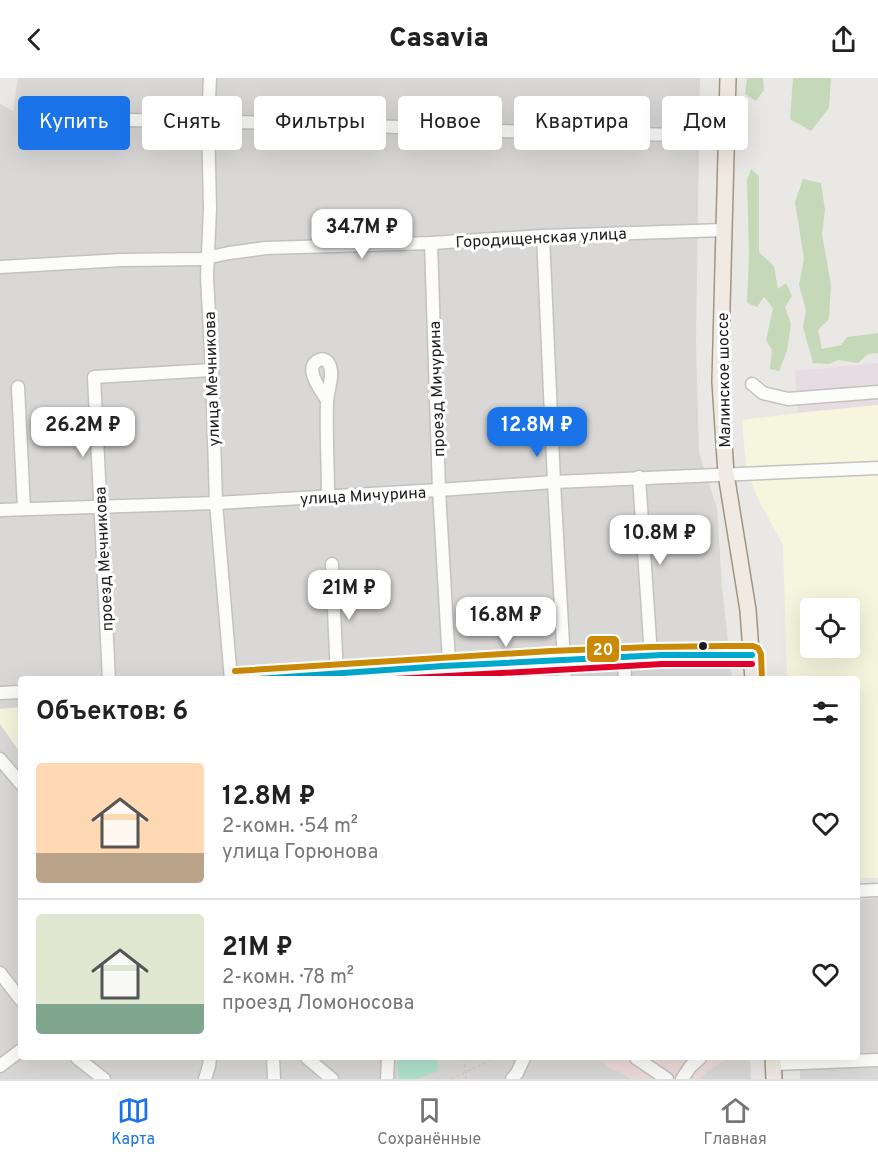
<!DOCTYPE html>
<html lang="ru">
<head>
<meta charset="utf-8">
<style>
  :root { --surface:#fff; --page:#f6f6f6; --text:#222; --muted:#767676; --line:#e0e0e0; --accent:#1a73e8 }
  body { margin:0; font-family:Overpass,sans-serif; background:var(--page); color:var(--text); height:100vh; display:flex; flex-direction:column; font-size:22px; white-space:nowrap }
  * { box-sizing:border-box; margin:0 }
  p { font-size:20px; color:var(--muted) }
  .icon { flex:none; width:33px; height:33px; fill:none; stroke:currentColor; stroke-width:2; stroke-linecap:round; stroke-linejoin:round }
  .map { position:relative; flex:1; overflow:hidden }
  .drawer { position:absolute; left:18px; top:598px; width:842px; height:384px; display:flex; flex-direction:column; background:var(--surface); border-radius:6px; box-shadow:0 6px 24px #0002 }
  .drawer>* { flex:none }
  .guide { position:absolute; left:18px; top:18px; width:843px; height:54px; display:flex; gap:12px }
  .buttons { position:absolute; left:800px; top:520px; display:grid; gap:12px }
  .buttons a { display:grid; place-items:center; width:60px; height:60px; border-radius:6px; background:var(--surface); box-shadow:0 6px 24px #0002; font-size:30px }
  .price { position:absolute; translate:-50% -51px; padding:0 14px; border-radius:12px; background:#fff; color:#222; font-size:20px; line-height:39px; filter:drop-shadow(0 2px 3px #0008) }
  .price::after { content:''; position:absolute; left:50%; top:36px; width:18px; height:14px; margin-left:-9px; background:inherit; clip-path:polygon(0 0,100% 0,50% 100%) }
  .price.on { background:var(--accent); color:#fff }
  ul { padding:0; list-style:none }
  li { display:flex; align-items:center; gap:18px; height:150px; padding:0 18px }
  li+li { border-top:2px solid var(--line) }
  li span { display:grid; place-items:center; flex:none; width:168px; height:120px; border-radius:6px; color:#555 }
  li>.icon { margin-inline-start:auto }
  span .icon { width:72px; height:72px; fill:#fffc; stroke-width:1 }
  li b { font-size:26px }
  h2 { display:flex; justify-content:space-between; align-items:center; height:72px; padding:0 18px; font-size:26px }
  .chip { padding:0 21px; border-radius:6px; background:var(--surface); box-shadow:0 6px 24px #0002; font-size:21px; line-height:54px }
  .chip.on { background:var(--accent); color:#fff }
  header { display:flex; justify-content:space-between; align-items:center; height:78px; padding:0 18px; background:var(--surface); font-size:27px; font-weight:800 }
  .tab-bar { display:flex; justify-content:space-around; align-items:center; height:84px; border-top:2px solid var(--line); background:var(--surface); font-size:16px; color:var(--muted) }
  .tab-bar a { display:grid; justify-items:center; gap:3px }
  .tab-bar .on { color:var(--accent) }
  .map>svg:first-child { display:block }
  .residential { fill:#d9d8d6 }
  .commercial { fill:#eddbd8 }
  .industrial { fill:#e8dce3 }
  .education { fill:#f6f5dd; fill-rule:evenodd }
  .forest { fill:#c5d9b9 }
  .pitch { fill:#afe2cc }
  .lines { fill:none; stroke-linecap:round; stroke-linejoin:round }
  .minor-casing { stroke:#c3c2c0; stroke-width:15 }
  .major-casing { stroke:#a09681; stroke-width:18 }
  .path { stroke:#d6c7c3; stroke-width:1.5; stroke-dasharray:3 3; stroke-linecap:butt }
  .minor { stroke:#fcfcfb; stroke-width:12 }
  .major { stroke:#f0eae2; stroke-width:15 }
  .bus-1-casing { stroke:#fff; stroke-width:10 }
  .bus-2-casing { stroke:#fff; stroke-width:10 }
  .bus-3-casing { stroke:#fff; stroke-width:10 }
  .bus-1 { stroke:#00a9ce; stroke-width:6 }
  .bus-2 { stroke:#e4002b; stroke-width:6 }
  .bus-3 { stroke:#cb8a06; stroke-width:6 }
  .bus-dot { fill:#1c1c1c; stroke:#fff; stroke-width:2 }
  .labels { text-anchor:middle; stroke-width:6; stroke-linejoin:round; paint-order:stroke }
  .street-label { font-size:16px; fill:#1c1c1c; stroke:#fff }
  .line-badge { stroke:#fff; stroke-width:2 }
  .badge-label { font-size:16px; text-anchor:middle; font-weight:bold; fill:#fff }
</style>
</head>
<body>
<header><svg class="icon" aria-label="back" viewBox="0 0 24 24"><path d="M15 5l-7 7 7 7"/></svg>Casavia<svg class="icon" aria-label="share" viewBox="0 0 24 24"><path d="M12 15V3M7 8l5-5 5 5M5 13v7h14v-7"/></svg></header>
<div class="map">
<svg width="878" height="1001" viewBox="0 0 878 1001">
  <rect width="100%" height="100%" fill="#eae8e4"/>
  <g class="residential">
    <path d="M18 0H700L696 265 699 375 717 430 722 508 732 601 21 602V980H600L609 990 623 995 631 1001H0V26L13 33Z"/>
    <path d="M878 820V1001H800V980H856L857 822Z"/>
    <path d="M728 980H743L750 983 751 1001H700L708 992Z"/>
  </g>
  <path class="commercial" d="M600 980H728L708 992 700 1001H631L623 995 609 990Z"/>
  <path class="industrial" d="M878 285V327L798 335 795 293Z"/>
  <g class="education">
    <path d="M878 327V800H857L856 602 787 601 783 467 758 421 748 395 746 387 742 342 798 335ZM810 531H849V570H810Z"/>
    <path d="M21 629V676L0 646V631Z"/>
  </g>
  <g class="forest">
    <path d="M747 0H763L764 12 756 23 745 16Z"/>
    <path d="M793 0H831L829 30 811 53 790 41Z"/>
    <path d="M751 91 759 98V174L774 188 778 211 786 205 792 218 785 229 791 246 787 273 779 293 770 291 772 272 766 262 773 230 764 219 757 229 747 225 749 177 747 102Z"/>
    <path d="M803 101 821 105 825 132 822 156 831 207 829 241 818 252 822 271 841 267 847 259 878 255V275L868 276 858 285 838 282 829 286 813 285 803 249 806 232 799 207 804 181 795 124Z"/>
  </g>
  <path class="pitch" d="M397 980H437L438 993 417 1001H399Z"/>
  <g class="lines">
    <defs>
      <g id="minor">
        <path d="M210 0 208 44 210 130 207 199 212 292 216 425 231 602"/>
        <path d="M43 38 77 41 325 46 494 53 727 58"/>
        <path d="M543 158 554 404 565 602"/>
        <path d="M431 165 439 412 450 602"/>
        <path d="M0 189 122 182 201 181 229 175 266 170 431 165 543 158 724 152"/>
        <path d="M752 306 763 315 788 321 878 314"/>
        <path d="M18 309 24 431"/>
        <path d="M327 322C322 314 302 289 319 282 324 280 328 283 330 288 334 299 327 313 327 325 326 356 328 387 328 418"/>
        <path d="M639 399 651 578"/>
        <path d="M0 432 216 425 439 412 554 404 878 390"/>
        <path d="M332 486 337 600"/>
        <path d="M624 579 625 602"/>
        <path d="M109 602 94 299 212 292"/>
        <path d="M236 602 443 588 662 577H752"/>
        <path d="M0 615 21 614"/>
        <path d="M0 681 21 706"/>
        <path d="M856 813 878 812"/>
        <path d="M0 895 21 922"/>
        <path d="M77 980 104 1001"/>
        <path d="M273 980 274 1001"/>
        <path d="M307 980 332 1001"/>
        <path d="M636 980 667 1001"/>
        <path d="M774 986 878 982"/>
        <path d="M0 988 21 972"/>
        <path d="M205 1001 209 988 210 980"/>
        <path d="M387 1001 388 980"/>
        <path d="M512 1001 517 995 524 980"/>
        <path d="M682 1001 690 989 700 980"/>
      </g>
      <g id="major">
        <path d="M728 0 720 304 726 396 748 532 753 602"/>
        <path d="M773 980 774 1001"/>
      </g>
    </defs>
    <use href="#minor" class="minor-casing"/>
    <use href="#major" class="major-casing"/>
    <g class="path">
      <path d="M464 980 466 1001"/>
      <path d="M451 1001 494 980"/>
    </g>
    <use href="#minor" class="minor"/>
    <use href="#major" class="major"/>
    <defs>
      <path id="bus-1" d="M243 602 443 588 662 577H752"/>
      <path id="bus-2" d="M377 602 662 586H752"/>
      <path id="bus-3" d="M235 593 551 573 651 569 727 568H753L758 570 761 576 762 602"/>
    </defs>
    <use href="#bus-1" class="bus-1-casing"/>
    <use href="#bus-2" class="bus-2-casing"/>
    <use href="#bus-3" class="bus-3-casing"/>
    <use href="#bus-1" class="bus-1"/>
    <use href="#bus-2" class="bus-2"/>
    <use href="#bus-3" class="bus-3"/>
  </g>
  <circle class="bus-dot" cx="703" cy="568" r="5"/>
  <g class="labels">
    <g class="street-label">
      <text transform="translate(541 159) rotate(-3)" y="6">Городищенская улица</text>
      <text transform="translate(211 301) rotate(-92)" y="6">улица Мечникова</text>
      <text transform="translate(723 302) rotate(-91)" y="6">Малинское шоссе</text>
      <text transform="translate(436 311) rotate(-92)" y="6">проезд Мичурина</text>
      <text transform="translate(363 417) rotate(-3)" y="6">улица Мичурина</text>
      <text transform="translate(103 481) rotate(-93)" y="6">проезд Мечникова</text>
    </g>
  </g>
  <rect class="line-badge" x="586" y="557" width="34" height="28" rx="6" fill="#cb8a06"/>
  <g class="badge-label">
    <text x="603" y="577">20</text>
  </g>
</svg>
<div class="buttons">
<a><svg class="icon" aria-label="locate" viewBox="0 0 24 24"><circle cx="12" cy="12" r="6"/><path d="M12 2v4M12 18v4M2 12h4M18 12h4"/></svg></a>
</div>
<b class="price" style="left:362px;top:182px">34.7M ₽</b>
<b class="price" style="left:83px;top:380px">26.2M ₽</b>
<b class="price on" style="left:537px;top:380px">12.8M ₽</b>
<b class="price" style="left:660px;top:488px">10.8M ₽</b>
<b class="price" style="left:349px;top:543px">21M ₽</b>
<b class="price" style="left:506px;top:570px">16.8M ₽</b>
<div class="guide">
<a class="chip on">Купить</a>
<a class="chip">Снять</a>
<a class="chip">Фильтры</a>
<a class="chip">Новое</a>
<a class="chip">Квартира</a>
<a class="chip">Дом</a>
</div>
<section class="drawer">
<h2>Объектов: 6<svg class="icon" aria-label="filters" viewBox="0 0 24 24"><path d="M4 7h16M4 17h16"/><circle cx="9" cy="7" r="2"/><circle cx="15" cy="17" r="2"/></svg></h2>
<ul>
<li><span style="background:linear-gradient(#ffd9b3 75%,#b9a48a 0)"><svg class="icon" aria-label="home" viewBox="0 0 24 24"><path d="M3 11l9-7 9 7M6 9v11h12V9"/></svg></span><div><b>12.8M ₽</b><p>2-комн. · 54 m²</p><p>улица Горюнова</p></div><svg class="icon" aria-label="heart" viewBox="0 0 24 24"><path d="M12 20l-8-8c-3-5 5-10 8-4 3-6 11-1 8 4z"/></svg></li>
<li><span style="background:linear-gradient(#dfe7d0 75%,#7fa58c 0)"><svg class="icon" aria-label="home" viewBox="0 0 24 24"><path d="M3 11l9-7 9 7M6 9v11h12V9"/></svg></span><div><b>21M ₽</b><p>2-комн. · 78 m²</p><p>проезд Ломоносова</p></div><svg class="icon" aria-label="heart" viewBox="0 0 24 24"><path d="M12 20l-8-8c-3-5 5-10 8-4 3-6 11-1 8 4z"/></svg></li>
</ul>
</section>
</div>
<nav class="tab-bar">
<a class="on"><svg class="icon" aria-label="map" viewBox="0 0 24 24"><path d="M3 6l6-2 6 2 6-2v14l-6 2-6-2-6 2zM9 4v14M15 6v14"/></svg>Карта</a>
<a><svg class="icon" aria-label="saved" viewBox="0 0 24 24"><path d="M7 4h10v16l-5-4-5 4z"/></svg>Сохранённые</a>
<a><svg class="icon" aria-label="home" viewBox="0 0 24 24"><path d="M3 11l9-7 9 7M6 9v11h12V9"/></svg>Главная</a>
</nav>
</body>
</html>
